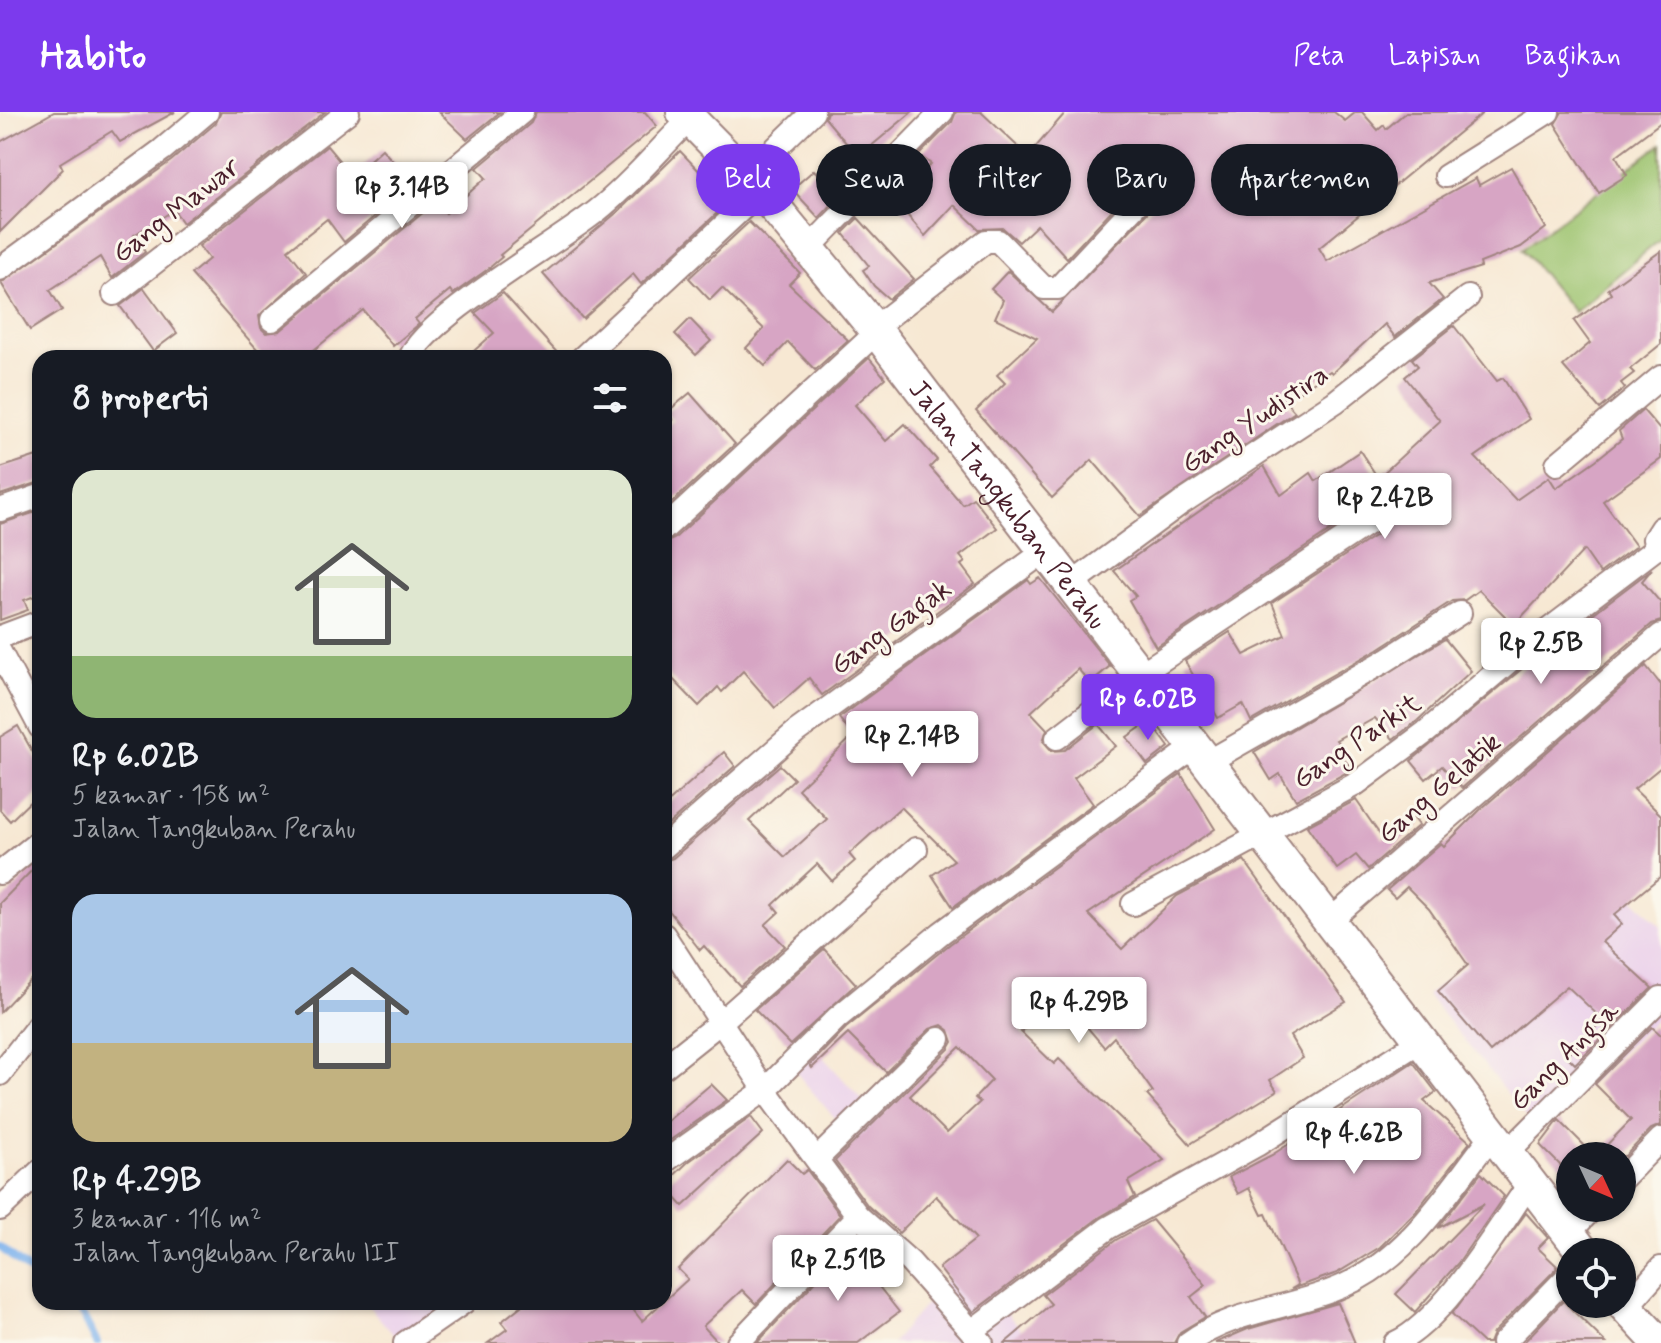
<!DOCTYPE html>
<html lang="id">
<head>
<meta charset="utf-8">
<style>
  :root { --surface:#171b24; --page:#242831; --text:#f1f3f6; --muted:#9ea1a6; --accent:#7c3aed }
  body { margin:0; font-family:Mynerve,sans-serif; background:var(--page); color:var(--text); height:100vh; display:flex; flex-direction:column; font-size:30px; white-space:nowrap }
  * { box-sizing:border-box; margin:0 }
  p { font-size:26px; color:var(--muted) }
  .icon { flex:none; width:44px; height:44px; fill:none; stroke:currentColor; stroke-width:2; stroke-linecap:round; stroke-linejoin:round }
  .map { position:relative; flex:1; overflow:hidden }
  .sheet { position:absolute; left:32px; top:238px; width:640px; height:960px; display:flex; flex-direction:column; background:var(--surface); border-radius:24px; box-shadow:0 2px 6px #0004 }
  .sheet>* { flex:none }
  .top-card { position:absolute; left:696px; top:32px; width:760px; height:72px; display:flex; gap:16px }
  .needle { width:52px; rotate:134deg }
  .buttons { position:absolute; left:1556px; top:1030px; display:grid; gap:16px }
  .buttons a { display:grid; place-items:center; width:80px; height:80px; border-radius:50%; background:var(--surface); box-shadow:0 2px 6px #0004; font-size:40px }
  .price { position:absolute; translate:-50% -68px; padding:0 18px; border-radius:8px; background:#fff; color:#222; font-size:26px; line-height:52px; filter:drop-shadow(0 2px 4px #0008) }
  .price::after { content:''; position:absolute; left:50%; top:48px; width:24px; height:18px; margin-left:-12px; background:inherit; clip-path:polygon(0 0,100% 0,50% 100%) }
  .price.selected { background:var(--accent); color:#fff }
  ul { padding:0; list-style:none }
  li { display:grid; align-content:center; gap:16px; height:424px; padding:0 40px }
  li span { display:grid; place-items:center; height:248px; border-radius:24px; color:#555 }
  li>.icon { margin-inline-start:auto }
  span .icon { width:144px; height:144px; fill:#fffc; stroke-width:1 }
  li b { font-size:34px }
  h2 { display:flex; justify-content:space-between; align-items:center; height:96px; padding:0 40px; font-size:34px }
  .pill { padding:0 28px; border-radius:36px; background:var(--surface); box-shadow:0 2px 6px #0004; font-size:28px; line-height:72px }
  .pill.selected { background:var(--accent); color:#fff }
  header { display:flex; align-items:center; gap:48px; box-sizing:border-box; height:112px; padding:0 40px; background:var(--accent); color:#fff }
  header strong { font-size:38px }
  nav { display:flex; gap:44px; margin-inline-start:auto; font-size:28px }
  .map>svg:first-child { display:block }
  .built { fill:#ebd1eb }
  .grass { fill:#9cc36e; stroke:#73714c; stroke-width:2 }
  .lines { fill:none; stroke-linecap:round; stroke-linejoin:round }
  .stream { stroke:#7fb3ed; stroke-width:8 }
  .building { fill:#d7a5c4; fill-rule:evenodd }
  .street-casing { stroke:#a0847f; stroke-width:26 }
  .secondary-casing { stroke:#a0847f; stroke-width:36 }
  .street { stroke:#fff; stroke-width:22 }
  .secondary { stroke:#fff; stroke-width:32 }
  .labels { text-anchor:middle; stroke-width:6; stroke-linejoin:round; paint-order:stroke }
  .street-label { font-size:28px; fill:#4a1f2b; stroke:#fbf7ec }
</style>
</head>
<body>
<header>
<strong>Habito</strong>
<nav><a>Peta</a><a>Lapisan</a><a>Bagikan</a></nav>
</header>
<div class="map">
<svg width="1661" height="1231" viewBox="0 0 1661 1231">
  <rect width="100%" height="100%" fill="#fbf7ec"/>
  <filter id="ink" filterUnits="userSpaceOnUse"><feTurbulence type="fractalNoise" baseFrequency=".0125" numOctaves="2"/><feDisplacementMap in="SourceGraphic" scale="16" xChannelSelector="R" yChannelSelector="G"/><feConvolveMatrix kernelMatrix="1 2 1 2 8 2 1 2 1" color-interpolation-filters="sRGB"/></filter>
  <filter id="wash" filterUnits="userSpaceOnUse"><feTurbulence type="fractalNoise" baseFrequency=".006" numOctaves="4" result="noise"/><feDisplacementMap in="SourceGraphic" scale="32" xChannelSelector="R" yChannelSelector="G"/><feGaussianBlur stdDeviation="1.8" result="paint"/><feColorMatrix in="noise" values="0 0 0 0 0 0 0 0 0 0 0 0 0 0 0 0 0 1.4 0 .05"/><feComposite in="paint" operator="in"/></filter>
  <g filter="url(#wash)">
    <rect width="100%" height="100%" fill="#f7e8d3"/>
    <g class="built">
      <path d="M1598 751 1661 815V903L1539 1020 1427 883Z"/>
      <path d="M812 933 874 1001 892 983 921 1012 875 1054 789 952Z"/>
      <path d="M961 1151 1000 1193 1032 1231H892Z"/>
      <path d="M365 1190H470L401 1231Z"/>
    </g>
    <path class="grass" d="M1661 32V127L1574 200 1522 137Z"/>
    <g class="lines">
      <g class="stream">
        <path d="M0 1135 40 1168"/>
        <path d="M67 1190 82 1202 97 1231"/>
      </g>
    </g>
    <g id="blocks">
      <g class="building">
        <path d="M54 0H175L120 30 112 19 60 51 63 57 0 120V30Z"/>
        <path d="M221 0H325L183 111 174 98 134 123 145 140 112 166 100 145 50 178 62 198 30 218 1 171 171 49 216 11Z"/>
        <path d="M439 0H500L467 27Z"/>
        <path d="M536 0H645L657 14 500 143 502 145 488 157 453 182 450 178 415 207 419 212 393 234 363 198 304 246H265L191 162 209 147 199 134 327 34 352 64 382 37 413 72 344 130 327 107 288 138 306 161 259 204 261 216 266 221 280 219 436 90 446 101 486 66 477 56 531 11Z"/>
        <path d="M827 0H912L858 45 825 6Z"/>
        <path d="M956 0H981L1028 44 1066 0H1334L1345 9 1356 0H1362L1378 18 1384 13 1386 17 1406 0H1484L1319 136 1327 149 1476 66 1479 73 1511 55 1546 116 1521 135 1480 151 1481 155 1429 171 1443 187 1395 225 1385 212 1332 261 1330 259 1285 289 1295 300 1140 404 1092 348 1052 386 976 299 1005 271 997 263 1037 226 995 206 1003 188 991 177 1008 159 1052 200 1169 78 1172 63 1161 54 1149 58 1067 146 1037 113 1019 130 1003 116 979 117 954 93 925 124 896 90 931 52 919 43 952 10Z"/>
        <path d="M1562 0H1661V10L1616 44 1627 63 1599 81 1555 12Z"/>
        <path d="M680 39 729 90 641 172 633 162 583 207 543 162 620 98Z"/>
        <path d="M814 58 839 85 819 106 792 77Z"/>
        <path d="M858 106 914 167 889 187 874 174 863 158 869 154 843 121Z"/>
        <path d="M749 110 800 161 789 172 848 228 815 258 788 230 765 254 746 236 764 217 722 176 710 188 689 166Z"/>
        <path d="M1661 139V232L1630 257 1634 261 1621 271 1625 276 1600 297 1563 254 1590 231 1574 209 1611 182 1608 177Z"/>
        <path d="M144 176 177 221 153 239 120 194Z"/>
        <path d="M503 181 551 234 562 246H466L494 221 475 201Z"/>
        <path d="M690 207 711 229 696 243 675 222Z"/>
        <path d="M1454 214 1497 269 1503 266 1529 307 1475 345 1516 388 1549 365 1556 376 1596 348 1622 327 1619 319 1643 298 1661 319V347L1603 389 1636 434 1600 461 1584 438 1514 513 1479 478 1465 488 1452 489 1378 537 1251 609 1243 592 1218 606 1185 549 1230 520 1244 543 1285 523 1272 491 1376 423 1382 411 1379 403 1368 397 1360 399 1156 535 1129 488 1136 484 1114 459 1264 354 1281 383 1311 361 1316 369 1360 339 1378 366 1440 309 1405 265 1418 254 1412 247Z"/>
        <path d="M869 246 885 266 855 293 886 329 905 312 937 348 930 355 963 393 973 386 997 416 960 444 965 450 961 453 975 472 822 583 809 566 775 596 743 559 722 580 718 575 699 594 664 558V431L674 427Z"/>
        <path d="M690 281 735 332 664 398V316L673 308 666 301Z"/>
        <path d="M40 343V370L0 383V356Z"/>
        <path d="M36 400 40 413V482L24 488 28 498 0 508V412Z"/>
        <path d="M1652 457 1642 469 1661 491V509L1652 512 1462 676 1442 654 1426 667 1411 649 1536 545Z"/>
        <path d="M1040 466 1110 554 1090 571 1078 557 1031 600 1047 617 1043 629 1052 639 1065 638 1098 612 1116 634 1074 666 1093 692 953 795 932 763 954 748 901 695 849 742 855 749 832 769 817 752 773 793 779 800 765 813 785 834 740 874 704 834 700 838 664 792V749L673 746 780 653 794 667 749 709 785 745 827 707 798 677 853 624 839 606 1028 468 1031 472Z"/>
        <path d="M1445 527 1471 559 1417 609 1393 627 1375 606 1336 628 1346 641 1341 645 1353 657 1296 688 1280 662 1271 668 1254 640Z"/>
        <path d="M1646 554 1661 573V655L1634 677 1661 703V764L1614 803 1622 812 1602 830 1652 876 1575 952 1567 944 1603 908 1567 874 1490 940 1438 879 1468 853 1429 797 1407 775 1395 786 1387 778 1441 731 1444 734 1481 697Z"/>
        <path d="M1150 609 1169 635 1147 652 1127 625Z"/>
        <path d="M18 614 40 653V680L10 709 0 698V625Z"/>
        <path d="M724 640 735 654 664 716V694Z"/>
        <path d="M1181 662 1215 717 1088 802 1122 837 1177 784 1244 748 1346 890 1290 924 1303 946 1270 968 1277 979 1190 1032 1147 983 1153 980 1114 925 1104 935 1059 882 1021 920 1054 952 1059 947 1164 1048 1128 1070 1135 1085 1100 1105 973 1200 939 1156 976 1127 936 1084 899 1121 868 1094 835 1049 949 937 953 930 949 918 942 913 930 917 886 960 848 922 812 956 810 953 846 916 950 832ZM960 935 992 968 975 986 980 990 947 1021 910 984Z"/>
        <path d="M1356 688 1383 727 1412 704 1419 713 1368 757 1356 743 1337 757 1307 714Z"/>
        <path d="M40 750V858L0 900V791Z"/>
        <path d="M824 837 856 872 790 933 755 898Z"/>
        <path d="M1652 915 1661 923V1013L1651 1017 1625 1044H1596L1631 1008 1595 972Z"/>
        <path d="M1413 950 1436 980 1424 989 1470 1030 1416 1099 1380 1135 1337 1161 1291 1177 1298 1173 1266 1102 1262 1103 1249 1076 1238 1082 1229 1065 1272 1043Z"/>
        <path d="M711 972 727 988 669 1029 664 1023V1012Z"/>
        <path d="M751 1005 763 1021 683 1094 664 1073 688 1050Z"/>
        <path d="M1559 1008 1595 1044H1570V1063L1540 1033Z"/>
        <path d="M787 1047 802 1062 807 1058 840 1103 756 1192 742 1178 703 1214 719 1231H488L507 1217 501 1210 526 1190H627L642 1209 688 1167 678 1157Z"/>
        <path d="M1481 1061 1504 1084 1458 1151 1415 1200 1396 1182 1484 1092 1438 1116Z"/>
        <path d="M1526 1101 1548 1126 1538 1136 1558 1155 1493 1221 1489 1231H1483L1452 1202Z"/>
        <path d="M1152 1108 1206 1173 1191 1185 1205 1205 1180 1220 1174 1231H1005L1051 1192 1043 1183 1116 1128Z"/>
        <path d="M859 1123 879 1141 875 1145 885 1155 873 1167 899 1200 858 1231H757Z"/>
        <path d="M1563 1189 1606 1231H1523Z"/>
        <path d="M1338 1191 1355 1231H1215L1248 1217Z"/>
      </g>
    </g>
  </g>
  <g filter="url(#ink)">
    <use href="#blocks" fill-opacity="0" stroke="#a0847f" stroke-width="2"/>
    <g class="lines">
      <defs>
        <g id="street">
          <path d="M747 64 813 0"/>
          <path d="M1446 64 1548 0"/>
          <path d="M809 136 942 0"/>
          <path d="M0 157 162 38 207 0"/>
          <path d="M114 182 348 0"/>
          <path d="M272 208 522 0"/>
          <path d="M874 216 986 129H998L1044 176H1058L1159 68"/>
          <path d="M410 246C426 205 558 131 598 98 632 71 659 37 690 7"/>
          <path d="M582 246 761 79"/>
          <path d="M1557 352 1661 265"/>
          <path d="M0 398 40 384"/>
          <path d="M664 417 876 221"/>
          <path d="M1070 473 1180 392 1335 290 1468 185"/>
          <path d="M0 525 40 510"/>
          <path d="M0 540 40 615"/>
          <path d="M1057 626 1139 563 1368 411"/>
          <path d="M1206 651 1385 549 1460 501"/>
          <path d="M664 735 797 619 1045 439"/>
          <path d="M0 761 40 729"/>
          <path d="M1133 792 1356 672 1426 620 1527 534 1658 435 1654 427 1661 416"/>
          <path d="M1327 811 1661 523"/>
          <path d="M664 823 765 978 858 1104 910 1150 982 1231"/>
          <path d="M664 955 723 908 916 737"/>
          <path d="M0 962 40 911"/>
          <path d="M1507 1041 1661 886"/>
          <path d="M817 1047 939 927"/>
          <path d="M664 1050 765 978 837 906 941 821 1194 635"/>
          <path d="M1622 1067 1661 1027"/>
          <path d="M0 1097 40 1059"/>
          <path d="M1568 1122 1593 1096"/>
          <path d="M1626 1196 1661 1156"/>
          <path d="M972 1219 1108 1116 1257 1033 1419 930"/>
          <path d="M405 1231 464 1190"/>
          <path d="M738 1231 858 1104"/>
          <path d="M1188 1231C1234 1197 1292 1197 1343 1174 1410 1145 1449 1078 1493 1022"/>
          <path d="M1395 1231C1443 1210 1499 1115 1530 1071"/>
          <path d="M1503 1231 1570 1162"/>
        </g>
        <g id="secondary">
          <path id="s1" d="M683 0 761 79 874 216 1583 1140"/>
          <path d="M1622 1191 1659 1231"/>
        </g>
      </defs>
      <use href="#street" class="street-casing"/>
      <use href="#secondary" class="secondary-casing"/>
      <use href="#street" class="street"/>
      <use href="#secondary" class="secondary"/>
    </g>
  </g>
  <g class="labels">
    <g class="street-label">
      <text transform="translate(175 97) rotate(-38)" y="10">Gang Mawar</text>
      <text transform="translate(1254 306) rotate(-34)" y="10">Gang Yudistira</text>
      <text dy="10" stroke="none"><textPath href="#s1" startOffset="510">Jalan Tangkuban Perahu</textPath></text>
      <text transform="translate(890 514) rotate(-36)" y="10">Gang Gagak</text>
      <text transform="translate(1356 628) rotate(-34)" y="10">Gang Parkit</text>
      <text transform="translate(1438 675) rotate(-41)" y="10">Gang Gelatik</text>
      <text transform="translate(1563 943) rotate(-45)" y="10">Gang Angsa</text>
    </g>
  </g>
</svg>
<div class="buttons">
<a><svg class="needle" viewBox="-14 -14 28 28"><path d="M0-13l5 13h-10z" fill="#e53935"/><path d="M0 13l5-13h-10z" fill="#9ea1a6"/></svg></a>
<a><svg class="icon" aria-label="locate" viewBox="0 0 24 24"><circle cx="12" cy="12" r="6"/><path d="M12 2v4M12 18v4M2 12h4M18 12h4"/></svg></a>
</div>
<b class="price" style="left:402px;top:118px">Rp 3.14B</b>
<b class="price" style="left:1385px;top:429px">Rp 2.42B</b>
<b class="price" style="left:1541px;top:574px">Rp 2.5B</b>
<b class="price selected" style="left:1148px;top:630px">Rp 6.02B</b>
<b class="price" style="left:912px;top:667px">Rp 2.14B</b>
<b class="price" style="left:1079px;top:933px">Rp 4.29B</b>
<b class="price" style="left:1354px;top:1064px">Rp 4.62B</b>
<b class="price" style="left:838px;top:1191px">Rp 2.51B</b>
<div class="top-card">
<a class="pill selected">Beli</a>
<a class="pill">Sewa</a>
<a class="pill">Filter</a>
<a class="pill">Baru</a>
<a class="pill">Apartemen</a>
</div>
<section class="sheet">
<h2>8 properti<svg class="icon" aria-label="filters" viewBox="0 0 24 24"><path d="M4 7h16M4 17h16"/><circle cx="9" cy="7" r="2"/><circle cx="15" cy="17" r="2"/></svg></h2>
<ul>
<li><span style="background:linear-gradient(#dfe7d0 75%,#8fb573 0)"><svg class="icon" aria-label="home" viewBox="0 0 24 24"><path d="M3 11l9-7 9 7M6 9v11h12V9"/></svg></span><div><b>Rp 6.02B</b><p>5 kamar · 158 m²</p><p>Jalan Tangkuban Perahu</p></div></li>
<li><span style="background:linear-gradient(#a9c7e8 60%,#c2b280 0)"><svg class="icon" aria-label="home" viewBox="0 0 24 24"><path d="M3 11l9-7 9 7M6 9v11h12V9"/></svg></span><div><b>Rp 4.29B</b><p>3 kamar · 116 m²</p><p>Jalan Tangkuban Perahu III</p></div></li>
</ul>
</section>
</div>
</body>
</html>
